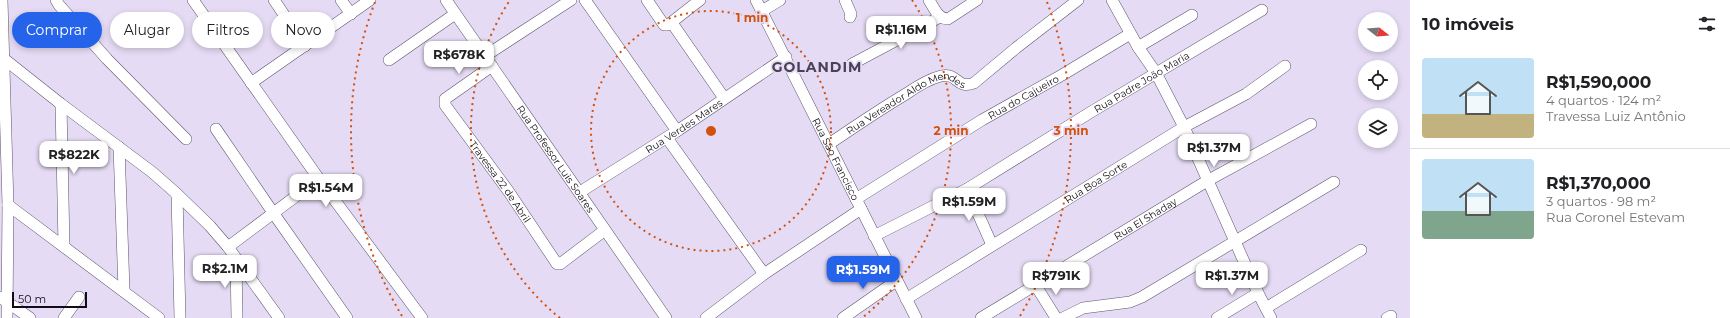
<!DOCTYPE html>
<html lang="pt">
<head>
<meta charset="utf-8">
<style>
  :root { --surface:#fff; --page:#f6f6f6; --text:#202124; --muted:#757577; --line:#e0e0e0; --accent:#2563eb }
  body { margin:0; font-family:Montserrat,sans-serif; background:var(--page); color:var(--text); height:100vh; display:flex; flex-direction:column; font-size:15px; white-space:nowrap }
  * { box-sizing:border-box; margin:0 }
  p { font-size:13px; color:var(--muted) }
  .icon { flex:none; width:22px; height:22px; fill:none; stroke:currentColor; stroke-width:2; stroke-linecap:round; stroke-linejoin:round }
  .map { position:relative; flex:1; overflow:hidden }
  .sheet { display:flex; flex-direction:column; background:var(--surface); width:320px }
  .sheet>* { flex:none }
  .hud { position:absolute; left:12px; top:12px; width:380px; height:36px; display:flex; gap:8px }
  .needle { width:26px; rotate:107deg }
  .fabs { position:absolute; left:1358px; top:12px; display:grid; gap:8px }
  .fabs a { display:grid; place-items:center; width:40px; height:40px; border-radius:50%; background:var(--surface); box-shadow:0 2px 6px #0003; font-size:20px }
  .scale { position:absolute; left:12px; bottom:10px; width:75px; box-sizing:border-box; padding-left:4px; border:2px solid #110d16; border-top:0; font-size:11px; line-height:14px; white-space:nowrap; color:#110d16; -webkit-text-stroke:3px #e5dbf4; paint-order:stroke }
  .price { position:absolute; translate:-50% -34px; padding:0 9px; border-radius:8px; background:#fff; color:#222; font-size:13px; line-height:26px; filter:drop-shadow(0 1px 2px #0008) }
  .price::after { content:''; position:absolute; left:50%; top:24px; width:12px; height:9px; margin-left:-6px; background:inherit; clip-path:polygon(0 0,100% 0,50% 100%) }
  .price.current { background:var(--accent); color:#fff }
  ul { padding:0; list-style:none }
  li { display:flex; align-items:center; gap:12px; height:100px; padding:0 12px }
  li+li { border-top:1px solid var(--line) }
  li span { display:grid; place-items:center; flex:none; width:112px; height:80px; border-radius:4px; color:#555 }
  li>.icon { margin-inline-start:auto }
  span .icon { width:48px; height:48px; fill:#fffc; stroke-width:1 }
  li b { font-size:17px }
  h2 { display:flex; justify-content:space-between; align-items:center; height:48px; padding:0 12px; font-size:17px }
  .chip { padding:0 14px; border-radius:18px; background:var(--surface); box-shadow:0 2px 6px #0003; font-size:14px; line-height:36px }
  .chip.current { background:var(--accent); color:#fff }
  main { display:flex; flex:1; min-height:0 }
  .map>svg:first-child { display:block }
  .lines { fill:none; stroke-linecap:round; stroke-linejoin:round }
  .minor-casing { stroke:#5c5469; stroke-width:12 }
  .minor { stroke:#fff; stroke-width:11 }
  .ring { fill:none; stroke:#d2510d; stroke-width:2; stroke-dasharray:2 4 }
  .labels { text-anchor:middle; stroke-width:3.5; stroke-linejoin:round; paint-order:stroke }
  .street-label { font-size:10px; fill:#110d16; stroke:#e5dbf4 }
  .district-label { font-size:14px; font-weight:bold; letter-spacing:1px; fill:#494156; stroke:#e5dbf4 }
  .centre { fill:#d2510d; stroke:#e5dbf4; stroke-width:2 }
  .ring-label { font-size:12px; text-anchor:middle; font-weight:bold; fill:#d2510d; stroke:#e5dbf4; stroke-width:3.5; stroke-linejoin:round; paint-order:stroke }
</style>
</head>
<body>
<main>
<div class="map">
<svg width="1410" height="318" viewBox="0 0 1410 318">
  <rect width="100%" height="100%" fill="#e5dbf4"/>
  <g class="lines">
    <defs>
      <g id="minor">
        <path d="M2 0 8 205 7 318"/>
        <path d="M56 0 59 5 107 59 186 139"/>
        <path d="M193 0 319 179 422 318"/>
        <path d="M274 0 305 46"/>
        <path d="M341 0 351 14"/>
        <path id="s1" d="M446 0 666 318"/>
        <path d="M585 0 677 131"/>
        <path d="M647 0 664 25H668L700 0"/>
        <path id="s2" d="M756 0 916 318"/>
        <path d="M845 0 851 14 850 17"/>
        <path d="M929 0C934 8 938 19 948 19L977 0"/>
        <path d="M1112 0 1138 47 1156 73 1184 127 1258 293 1271 318"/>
        <path d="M762 11 780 0"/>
        <path d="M672 23 724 98"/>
        <path d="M1138 47 1192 15"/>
        <path d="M485 56 571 0"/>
        <path d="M3 58 61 104 152 172 177 194 210 226 228 247 279 318"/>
        <path d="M389 60 455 14"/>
        <path d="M852 64 940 17"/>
        <path id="s3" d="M492 66 445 99V105L509 192 557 264H560L605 230"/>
        <path d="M251 83 370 0"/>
        <path d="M61 104 64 246"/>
        <path d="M216 129 274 214 347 318"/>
        <path d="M667 138 764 274"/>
        <path id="s4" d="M829 144C854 127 879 110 906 94 916 87 929 79 941 76 957 72 957 90 974 83L1016 48 1078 0"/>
        <path d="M119 147 124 290"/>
        <path d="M967 189 992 245"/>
        <path id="s5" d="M580 192 677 131 786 57"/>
        <path d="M177 194 180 318"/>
        <path id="s6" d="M856 199 982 120 1062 75 1130 34"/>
        <path d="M8 205 159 318"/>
        <path id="s7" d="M874 236 967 189 1091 112 1262 10"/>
        <path d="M228 247 319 179"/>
        <path d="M236 260 237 318"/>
        <path d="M1036 286 1056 318"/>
        <path d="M0 297 30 318"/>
        <path id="s8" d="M906 299 1184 127 1246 94 1285 66"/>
        <path d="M1266 308 1361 250"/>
        <path d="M64 318 79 297"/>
        <path d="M706 318 764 274 861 209"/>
        <path d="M843 318 896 281"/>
        <path id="s9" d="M981 318 1207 181 1311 124"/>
        <path d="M1063 318 1083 308 1130 302 1142 297 1334 182"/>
        <path d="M1217 318 1258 293"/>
        <path d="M1387 318 1391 316"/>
      </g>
    </defs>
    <use href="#minor" class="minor-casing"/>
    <use href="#minor" class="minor"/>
  </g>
  <g class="ring">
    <circle cx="711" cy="131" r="120"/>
    <path d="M560 318A240 240 0 0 1 510 0M912 0A240 240 0 0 1 862 318"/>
    <path d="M402 316A360 360 0 0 1 375 2M1047 2A360 360 0 0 1 1020 316"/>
  </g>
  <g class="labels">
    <g class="street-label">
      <text dy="4" stroke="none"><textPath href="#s7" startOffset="309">Rua Padre João Maria</textPath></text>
      <text dy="4" stroke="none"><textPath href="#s6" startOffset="196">Rua do Cajueiro</textPath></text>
      <text dy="4" stroke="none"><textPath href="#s4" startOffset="90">Rua Vereador Aldo Mendes</textPath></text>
      <text dy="4" stroke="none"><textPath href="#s5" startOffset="123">Rua Verdes Mares</textPath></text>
      <text dy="4" stroke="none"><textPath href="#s1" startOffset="193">Rua Professor Luis Soares</textPath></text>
      <text dy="4" stroke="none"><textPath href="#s2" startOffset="178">Rua São Francisco</textPath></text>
      <text dy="4" stroke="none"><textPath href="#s8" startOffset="223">Rua Boa Sorte</textPath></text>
      <text dy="4" stroke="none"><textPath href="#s3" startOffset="158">Travessa 22 de Abril</textPath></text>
      <text dy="4" stroke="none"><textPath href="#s9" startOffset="192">Rua El Shaday</textPath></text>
    </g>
    <g class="district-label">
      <text x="817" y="72">GOLANDIM</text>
    </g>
  </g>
  <circle cx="711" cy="131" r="6" class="centre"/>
  <g class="ring-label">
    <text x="752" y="22">1 min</text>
    <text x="951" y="135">2 min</text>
    <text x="1071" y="135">3 min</text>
  </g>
</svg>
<div class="fabs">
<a><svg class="needle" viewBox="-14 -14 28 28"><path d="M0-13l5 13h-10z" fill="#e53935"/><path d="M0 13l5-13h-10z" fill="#757577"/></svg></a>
<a><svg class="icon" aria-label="locate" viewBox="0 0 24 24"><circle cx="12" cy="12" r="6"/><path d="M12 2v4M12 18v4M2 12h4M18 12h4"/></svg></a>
<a><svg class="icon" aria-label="layers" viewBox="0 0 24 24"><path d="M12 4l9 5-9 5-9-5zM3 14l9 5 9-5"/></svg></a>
</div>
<div class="scale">50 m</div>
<b class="price" style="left:901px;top:50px">R$1.16M</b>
<b class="price" style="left:459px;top:75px">R$678K</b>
<b class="price" style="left:1214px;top:168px">R$1.37M</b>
<b class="price" style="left:74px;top:175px">R$822K</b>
<b class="price" style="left:326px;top:208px">R$1.54M</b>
<b class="price" style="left:969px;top:222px">R$1.59M</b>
<b class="price" style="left:225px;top:289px">R$2.1M</b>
<b class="price current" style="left:863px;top:290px">R$1.59M</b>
<b class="price" style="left:1056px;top:296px">R$791K</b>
<b class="price" style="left:1232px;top:296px">R$1.37M</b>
<div class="hud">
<a class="chip current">Comprar</a>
<a class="chip">Alugar</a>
<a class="chip">Filtros</a>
<a class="chip">Novo</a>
</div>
</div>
<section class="sheet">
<h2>10 imóveis<svg class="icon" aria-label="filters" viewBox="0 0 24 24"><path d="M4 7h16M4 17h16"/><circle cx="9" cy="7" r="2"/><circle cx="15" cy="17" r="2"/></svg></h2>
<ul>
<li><span style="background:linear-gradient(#bfe0f5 70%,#c2b280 0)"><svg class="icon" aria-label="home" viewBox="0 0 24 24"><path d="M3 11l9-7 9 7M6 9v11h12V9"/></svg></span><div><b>R$1,590,000</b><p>4 quartos · 124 m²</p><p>Travessa Luiz Antônio</p></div></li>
<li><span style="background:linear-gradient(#bfe0f5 65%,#7fa58c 0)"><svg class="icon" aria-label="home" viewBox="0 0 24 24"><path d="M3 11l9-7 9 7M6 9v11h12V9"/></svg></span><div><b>R$1,370,000</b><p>3 quartos · 98 m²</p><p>Rua Coronel Estevam</p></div></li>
</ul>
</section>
</main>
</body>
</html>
